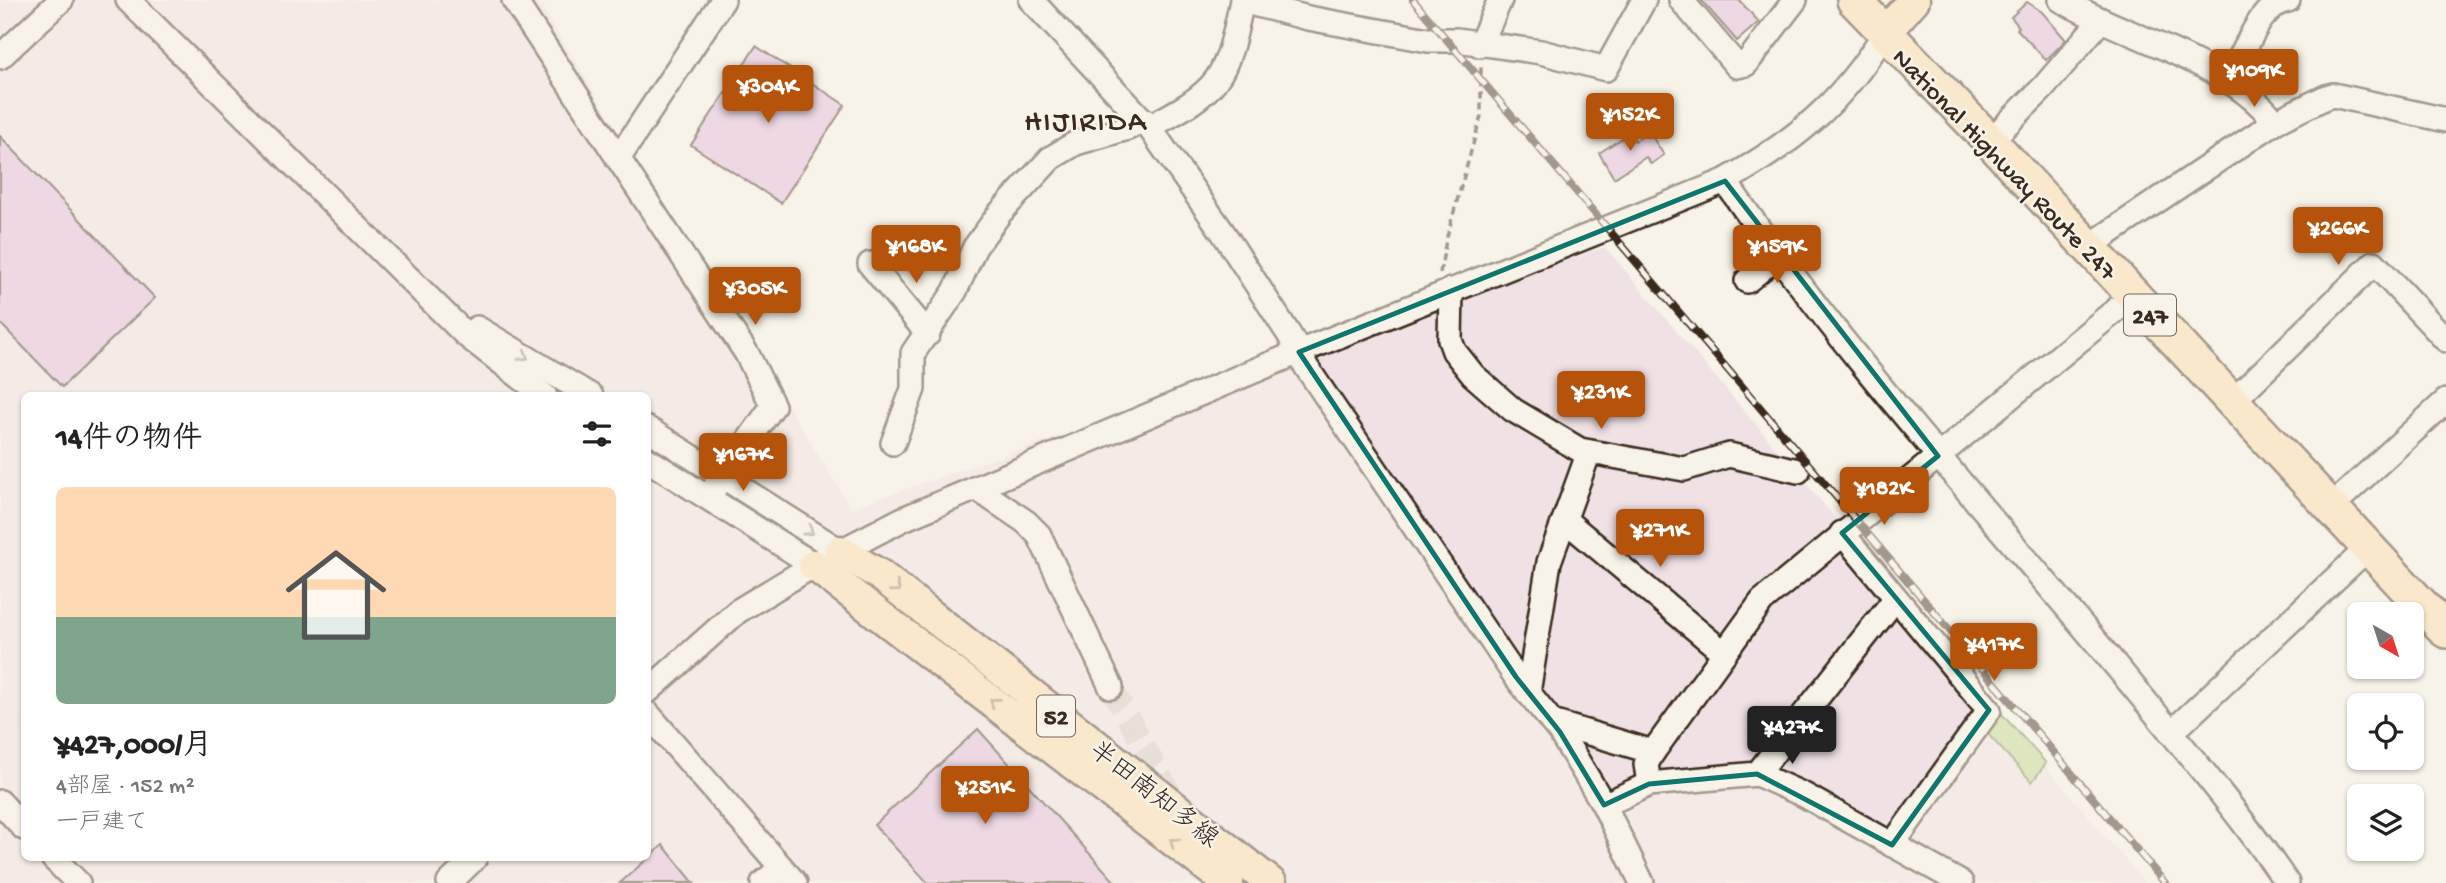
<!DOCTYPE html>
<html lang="ja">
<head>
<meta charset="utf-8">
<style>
  :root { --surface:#fff; --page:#f6f6f6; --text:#222; --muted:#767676; --line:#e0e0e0; --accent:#b45309 }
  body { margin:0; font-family:"Gochi Hand","Klee One",sans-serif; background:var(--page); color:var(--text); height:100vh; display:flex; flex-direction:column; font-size:26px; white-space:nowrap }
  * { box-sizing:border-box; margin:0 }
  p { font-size:23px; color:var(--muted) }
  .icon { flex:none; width:38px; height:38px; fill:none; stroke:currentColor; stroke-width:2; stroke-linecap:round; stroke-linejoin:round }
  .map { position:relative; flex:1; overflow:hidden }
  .panel { position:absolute; left:21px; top:392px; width:630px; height:469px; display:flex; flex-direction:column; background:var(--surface); border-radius:10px; box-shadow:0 2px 5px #0004 }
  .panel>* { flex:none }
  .needle { width:46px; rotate:141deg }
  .buttons { position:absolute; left:2347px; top:602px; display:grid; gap:14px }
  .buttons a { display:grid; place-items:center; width:77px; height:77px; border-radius:10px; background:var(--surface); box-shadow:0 2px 5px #0004; font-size:35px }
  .price { position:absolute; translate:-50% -60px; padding:0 16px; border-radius:7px; background:var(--accent); color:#fff; font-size:23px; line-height:46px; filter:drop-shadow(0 2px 4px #0008) }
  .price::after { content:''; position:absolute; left:50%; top:42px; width:21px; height:16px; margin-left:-10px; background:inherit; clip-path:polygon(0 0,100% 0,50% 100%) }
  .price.selected { background:#222; color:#fff }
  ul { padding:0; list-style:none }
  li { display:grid; align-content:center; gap:14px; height:371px; padding:0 35px }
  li+li { border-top:2px solid var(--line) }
  li span { display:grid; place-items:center; height:217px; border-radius:10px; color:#555 }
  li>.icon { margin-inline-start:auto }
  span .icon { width:126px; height:126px; fill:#fffc; stroke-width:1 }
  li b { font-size:30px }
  h2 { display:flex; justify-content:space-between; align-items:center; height:84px; padding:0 35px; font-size:30px }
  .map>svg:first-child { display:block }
  .built { fill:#f0e1e5; fill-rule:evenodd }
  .green { fill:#bdd78e; stroke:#7c8056; stroke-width:2 }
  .building { fill:#e1b8df; stroke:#3b2a1e; stroke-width:2 }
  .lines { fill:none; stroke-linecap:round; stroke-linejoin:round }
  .minor-tunnel { stroke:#d1cbc0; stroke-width:23; stroke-dasharray:23 11; stroke-linecap:butt }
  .minor-casing { stroke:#3b2a1e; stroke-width:28 }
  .major-casing { stroke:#3b2a1e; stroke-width:35 }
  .highway-casing { stroke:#3b2a1e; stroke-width:38 }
  .path { stroke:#3b2a1e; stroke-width:3.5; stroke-dasharray:7 5; stroke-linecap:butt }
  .minor { stroke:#f7f3e8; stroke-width:23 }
  .major { stroke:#fddcac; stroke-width:30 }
  .highway { stroke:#fddcac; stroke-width:33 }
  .rail-casing { stroke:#3b2a1e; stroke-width:8 }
  .rail { stroke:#f7f3e8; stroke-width:5; stroke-dasharray:16; stroke-linecap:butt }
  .oneway { stroke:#998e83 }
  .oneway2 { stroke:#9c8365 }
  .marked { fill:none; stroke:#0f766e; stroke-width:5; stroke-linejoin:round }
  .labels { text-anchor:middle; stroke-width:5; stroke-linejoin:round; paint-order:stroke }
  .shield { fill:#f7f3e8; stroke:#73665b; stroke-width:2 }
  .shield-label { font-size:24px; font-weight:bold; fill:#3b2a1e }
  .street-label { font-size:26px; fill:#3b2a1e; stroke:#f7f3e8 }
  .quarter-label { font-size:30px; letter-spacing:2px; fill:#3b2a1e; stroke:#f7f3e8 }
</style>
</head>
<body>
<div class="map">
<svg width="2446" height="883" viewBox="0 0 2446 883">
  <rect width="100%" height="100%" fill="#f7f3e8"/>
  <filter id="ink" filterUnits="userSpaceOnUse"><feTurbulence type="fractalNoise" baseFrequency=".0143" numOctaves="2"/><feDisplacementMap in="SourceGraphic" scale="14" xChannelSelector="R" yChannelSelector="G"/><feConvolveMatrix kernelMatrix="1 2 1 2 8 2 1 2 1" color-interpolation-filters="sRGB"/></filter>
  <g filter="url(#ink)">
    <path class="built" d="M0 0H537L851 508 1605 247 2145 883H0ZM24 396H648V858H24Z"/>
    <path class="green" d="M2000 712 2046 763 2032 782 1985 731Z"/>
    <g class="building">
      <path d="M1701 0H1739L1759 22 1737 41Z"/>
      <path d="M2027 2 2042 12 2066 40 2046 60 2017 29 2019 27 2011 17Z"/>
      <path d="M756 46 845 105 781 203 691 145Z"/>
      <path d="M1649 132 1664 155 1651 164 1646 157 1614 178 1599 153 1630 133 1635 141Z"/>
      <path d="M0 136 155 298 62 387 0 323Z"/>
      <path d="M978 729 1116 883H928L874 825Z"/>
      <path d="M663 845 694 883H620Z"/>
    </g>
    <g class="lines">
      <path class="minor-tunnel" d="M1111 687 1177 806"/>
      <defs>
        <g id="minor">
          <path d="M128 0 467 336 545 396"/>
          <path d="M514 0 747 354 773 406 708 497"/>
          <path d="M1031 0 1149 127 1224 234 1290 336 1307 368 1516 677 1560 732 1604 805 1642 883"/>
          <path d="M1681 0 1737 66 1746 64 1795 0"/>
          <path d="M2061 0C2125 37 2230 62 2275 122"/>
          <path d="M1242 1 1308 18 1428 40H1457L1541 52 1606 69 1644 0"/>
          <path d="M1480 45 1500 0"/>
          <path d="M0 57 61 0"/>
          <path d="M2228 80C2244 57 2258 4 2288 0"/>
          <path d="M1149 127C1221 89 1226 80 1242 0"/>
          <path d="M1990 141 2043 88 2101 20"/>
          <path d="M618 159 723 0"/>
          <path d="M1725 181C1852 367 2008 533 2151 708 2198 765 2245 821 2287 883"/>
          <path d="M2088 247 2275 122 2326 97 2333 95 2446 120"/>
          <path d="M870 264 928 334"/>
          <path d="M1747 281 1779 255"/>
          <path d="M1451 290 1450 340 1454 351 1473 375 1513 410 1580 450 1684 469 1729 455 1798 471"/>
          <path d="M477 328 591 396"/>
          <path d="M2233 401 2374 263 2446 340"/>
          <path d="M648 429 840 551"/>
          <path d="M893 443 913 389V353L955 291 975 247 1000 213 1051 158 1076 143 1128 128 1144 120"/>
          <path d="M648 460 814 565"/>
          <path d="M976 488 1026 522 1039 535 1111 687"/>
          <path d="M2331 507 2446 401"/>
          <path d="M1565 520 1724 653"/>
          <path d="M1842 533 1989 710 1892 845"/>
          <path d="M648 691 738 611 814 565 903 519 1299 352 1725 181C1795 141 1841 104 1884 34"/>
          <path d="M1528 693 1549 562 1589 452"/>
          <path d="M648 714 795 883"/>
          <path d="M1552 722 1653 752"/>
          <path d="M2171 733 2368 548"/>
          <path d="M1757 774 1895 599"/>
          <path d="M1649 784 1646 764 1653 752 1762 601 2133 296"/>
          <path d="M0 802 24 828"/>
          <path d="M1604 805 1649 784 1757 774 1804 795 1961 883"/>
          <path d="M53 858 78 883"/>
          <path d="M449 883 475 858"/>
          <path d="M763 883 781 868"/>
        </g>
        <g id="major">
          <path d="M1884 34 1914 0"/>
          <path d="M840 551 880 575 1271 883"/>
          <path d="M814 565 1228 883"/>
        </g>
        <path id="highway" d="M1854 0 1990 141 2446 631"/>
      </defs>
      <use href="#minor" class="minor-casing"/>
      <use href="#major" class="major-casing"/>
      <use href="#highway" class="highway-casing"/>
      <path class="path" d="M1440 273 1446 240 1481 116V66"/>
      <use href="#minor" class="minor"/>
      <use href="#major" class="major"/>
      <use href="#highway" class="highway"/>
      <defs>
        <path id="rail" d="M1413 0 2165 883"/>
      </defs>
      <use href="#rail" class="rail-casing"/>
      <use href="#rail" class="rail"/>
    </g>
    <defs><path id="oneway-chevron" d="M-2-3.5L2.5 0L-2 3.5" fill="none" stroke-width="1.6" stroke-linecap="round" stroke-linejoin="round" transform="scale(1.75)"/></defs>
    <g class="oneway">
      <use href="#oneway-chevron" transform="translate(524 356) rotate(31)"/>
      <use href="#oneway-chevron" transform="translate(809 531) rotate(33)"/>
    </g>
    <g class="oneway2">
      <use href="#oneway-chevron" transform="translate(896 588) rotate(39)"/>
      <use href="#oneway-chevron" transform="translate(994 702) rotate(-142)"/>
      <use href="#oneway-chevron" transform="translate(1174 842) rotate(-143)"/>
    </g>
  </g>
  <path d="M0 0H2446V883H0ZM1725 181 1938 456 1842 533 1989 710 1892 845 1757 774 1649 784 1604 805 1560 732 1516 677 1299 352Z" fill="#f7f3e8" fill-opacity=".55" fill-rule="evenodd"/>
  <path class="marked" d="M1725 181 1938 456 1842 533 1989 710 1892 845 1757 774 1649 784 1604 805 1560 732 1516 677 1299 352Z"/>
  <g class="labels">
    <g class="shield">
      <rect x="2124" y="294.5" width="52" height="41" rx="5"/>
      <rect x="1037" y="695.5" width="38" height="41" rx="5"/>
    </g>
    <g class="shield-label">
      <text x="2150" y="323">247</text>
      <text x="1056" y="724">52</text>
    </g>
    <g class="street-label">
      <text transform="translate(2006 163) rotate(46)" y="9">National Highway Route 247</text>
      <text transform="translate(1155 793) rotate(38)" y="9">半田南知多線</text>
    </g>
    <g class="quarter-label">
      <text x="1086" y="130">HIJIRIDA</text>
    </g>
  </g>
</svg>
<div class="buttons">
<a><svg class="needle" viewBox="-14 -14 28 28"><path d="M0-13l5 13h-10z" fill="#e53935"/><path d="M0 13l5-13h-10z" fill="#767676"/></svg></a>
<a><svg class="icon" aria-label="locate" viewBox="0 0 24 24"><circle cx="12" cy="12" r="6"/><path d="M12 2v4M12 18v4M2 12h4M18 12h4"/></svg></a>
<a><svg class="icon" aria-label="layers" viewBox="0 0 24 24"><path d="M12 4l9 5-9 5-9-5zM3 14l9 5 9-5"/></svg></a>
</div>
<b class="price" style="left:2254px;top:109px">¥109K</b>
<b class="price" style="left:768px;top:125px">¥304K</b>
<b class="price" style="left:1630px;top:153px">¥152K</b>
<b class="price" style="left:2338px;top:267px">¥266K</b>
<b class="price" style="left:916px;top:285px">¥168K</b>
<b class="price" style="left:1777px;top:285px">¥159K</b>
<b class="price" style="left:755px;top:327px">¥305K</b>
<b class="price" style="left:1601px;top:431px">¥231K</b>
<b class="price" style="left:743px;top:493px">¥167K</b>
<b class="price" style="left:1884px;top:527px">¥182K</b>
<b class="price" style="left:1660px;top:569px">¥271K</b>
<b class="price" style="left:1994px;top:683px">¥417K</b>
<b class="price selected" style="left:1792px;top:766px">¥427K</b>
<b class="price" style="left:985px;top:826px">¥251K</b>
<section class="panel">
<h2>14件の物件<svg class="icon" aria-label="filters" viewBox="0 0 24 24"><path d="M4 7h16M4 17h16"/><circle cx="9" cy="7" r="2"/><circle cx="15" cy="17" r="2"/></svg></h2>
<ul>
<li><span style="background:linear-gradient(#ffd9b3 60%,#7fa58c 0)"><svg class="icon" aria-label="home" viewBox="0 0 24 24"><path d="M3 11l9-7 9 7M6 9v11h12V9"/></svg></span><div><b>¥427,000/月</b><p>4部屋 · 152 m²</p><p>一戸建て</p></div></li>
</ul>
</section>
</div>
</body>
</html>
